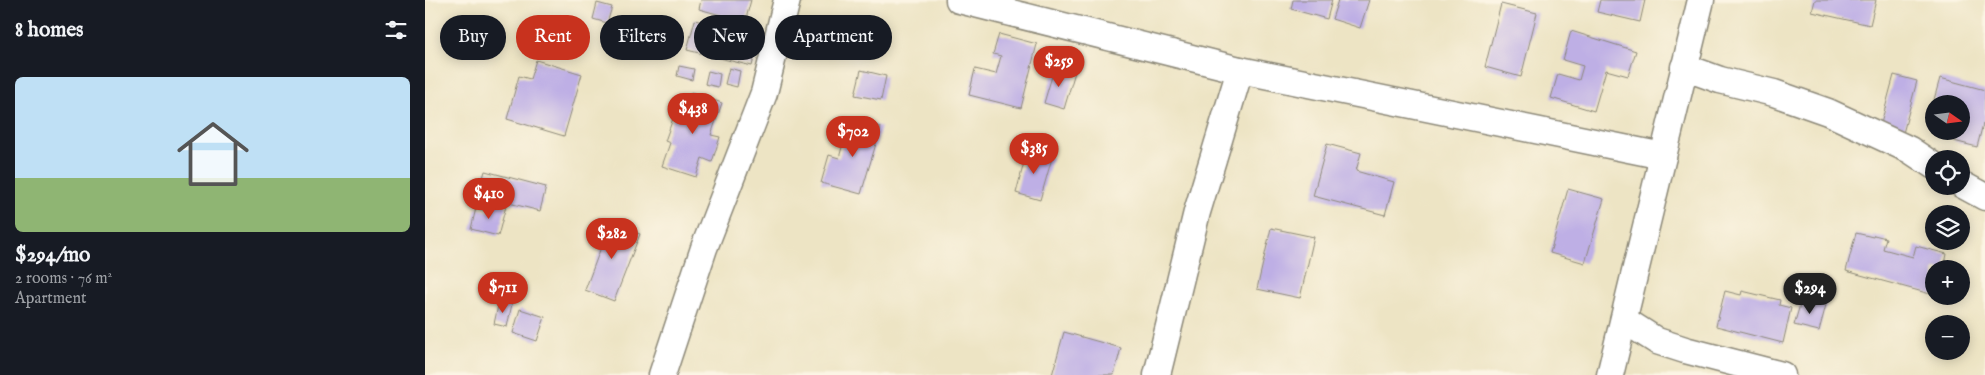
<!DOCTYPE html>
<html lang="en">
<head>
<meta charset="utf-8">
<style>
  :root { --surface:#171b24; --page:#20242c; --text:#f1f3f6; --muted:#9ea1a6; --line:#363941; --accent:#c8321e }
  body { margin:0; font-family:"IM FELL English",serif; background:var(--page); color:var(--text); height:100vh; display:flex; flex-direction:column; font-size:19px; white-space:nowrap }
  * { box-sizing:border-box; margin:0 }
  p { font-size:16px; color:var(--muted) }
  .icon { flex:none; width:28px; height:28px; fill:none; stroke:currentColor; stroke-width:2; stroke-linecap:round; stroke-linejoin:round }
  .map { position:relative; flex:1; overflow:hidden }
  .drawer { display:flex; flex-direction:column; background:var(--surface); width:425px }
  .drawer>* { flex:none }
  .guide { position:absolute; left:15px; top:15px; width:475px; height:45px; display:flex; gap:10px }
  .needle { width:32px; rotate:104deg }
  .tools { position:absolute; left:1500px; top:95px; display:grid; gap:10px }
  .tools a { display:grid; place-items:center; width:45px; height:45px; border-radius:50%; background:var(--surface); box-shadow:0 2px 12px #0003; font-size:25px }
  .price { position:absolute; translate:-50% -42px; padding:0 11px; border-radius:18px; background:var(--accent); color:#fff; font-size:16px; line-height:32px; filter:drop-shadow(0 1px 2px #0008) }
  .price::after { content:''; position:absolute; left:50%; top:30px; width:15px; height:11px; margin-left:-8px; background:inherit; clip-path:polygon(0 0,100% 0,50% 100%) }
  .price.current { background:#222; color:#fff }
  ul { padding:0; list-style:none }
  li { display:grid; align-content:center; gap:10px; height:265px; padding:0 15px }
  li+li { border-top:1px solid var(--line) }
  li span { display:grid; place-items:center; height:155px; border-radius:8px; color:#555 }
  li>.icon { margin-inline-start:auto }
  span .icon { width:90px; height:90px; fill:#fffc; stroke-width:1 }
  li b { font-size:21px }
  h2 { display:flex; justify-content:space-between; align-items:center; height:60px; padding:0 15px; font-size:21px }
  .tag { padding:0 18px; border-radius:22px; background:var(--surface); box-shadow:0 2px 12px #0003; font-size:18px; line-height:45px }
  .tag.current { background:var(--accent); color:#fff }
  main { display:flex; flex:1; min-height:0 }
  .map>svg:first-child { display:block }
  .building { fill:#beafe5 }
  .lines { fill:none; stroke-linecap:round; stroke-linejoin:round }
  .street-casing { stroke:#8c8878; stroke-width:29 }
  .street { stroke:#fff; stroke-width:26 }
</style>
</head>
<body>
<main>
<section class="drawer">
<h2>8 homes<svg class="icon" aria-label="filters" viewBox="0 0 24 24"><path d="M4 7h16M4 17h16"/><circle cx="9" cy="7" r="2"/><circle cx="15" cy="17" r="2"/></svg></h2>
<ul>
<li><span style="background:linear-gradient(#bfe0f5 65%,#8fb573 0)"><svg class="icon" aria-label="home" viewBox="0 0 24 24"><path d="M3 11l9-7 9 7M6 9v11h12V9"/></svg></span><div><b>$294/mo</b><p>2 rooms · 76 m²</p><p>Apartment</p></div></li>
</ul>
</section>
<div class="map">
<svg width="1560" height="375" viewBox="0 0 1560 375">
  <rect width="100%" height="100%" fill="#fcf5e5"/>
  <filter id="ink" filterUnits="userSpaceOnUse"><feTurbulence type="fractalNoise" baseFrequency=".02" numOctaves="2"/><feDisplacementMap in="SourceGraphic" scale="10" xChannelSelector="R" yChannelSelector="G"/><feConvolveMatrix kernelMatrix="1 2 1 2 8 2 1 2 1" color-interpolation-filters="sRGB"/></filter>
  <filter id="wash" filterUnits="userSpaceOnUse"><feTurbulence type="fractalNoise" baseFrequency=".0096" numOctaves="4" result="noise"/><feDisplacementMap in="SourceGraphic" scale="20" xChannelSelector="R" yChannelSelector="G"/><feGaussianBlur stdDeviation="1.12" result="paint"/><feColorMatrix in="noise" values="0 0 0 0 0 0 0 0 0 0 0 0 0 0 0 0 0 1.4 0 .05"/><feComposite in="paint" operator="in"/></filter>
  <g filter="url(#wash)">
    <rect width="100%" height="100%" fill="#ede4c4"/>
    <g id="blocks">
      <g class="building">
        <path d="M276 0H326L319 26 312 24 309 37 333 42 327 66 262 50 270 20 296 27 299 16 274 9Z"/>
        <path d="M868 0H907L902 19 866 9Z"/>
        <path d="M913 0H944L935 28 907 19Z"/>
        <path d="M1175 0H1220L1215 22 1172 12Z"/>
        <path d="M1390 0H1451L1445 25 1387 12Z"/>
        <path d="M172 3 187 7 182 23 168 19Z"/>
        <path d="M1076 4 1112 13 1096 77 1060 67Z"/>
        <path d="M1146 31 1211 51 1203 76 1181 70 1169 111 1126 98 1133 74 1154 80 1158 66 1138 60Z"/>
        <path d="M574 34 612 44 596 108 544 95 550 69 571 74 576 56 568 54Z"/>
        <path d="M111 60 157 74 139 136 82 119 94 76 105 79Z"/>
        <path d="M254 66 269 69 267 80 252 76Z"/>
        <path d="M630 66 650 72 639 109 619 103Z"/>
        <path d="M304 68 315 71 312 87 300 84Z"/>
        <path d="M436 70 461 76 456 100 430 95Z"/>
        <path d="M283 71 295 74 293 87 280 84Z"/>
        <path d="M1469 75 1492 81 1477 137 1454 131Z"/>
        <path d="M1515 78 1560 90V125L1558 124 1552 147 1529 141 1532 131H1536V104H1509V126L1502 125Z"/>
        <path d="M266 92 297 103 286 135 295 137 287 162 277 158 271 177 237 166 245 143 240 141 251 110 259 112Z"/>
        <path d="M425 118 456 127 436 194 396 183 404 155 414 158Z"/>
        <path d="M902 144 936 153 931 171 969 182 960 215 888 196Z"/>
        <path d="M602 151 627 158 615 200 591 193Z"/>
        <path d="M60 171 121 187 115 211 53 195Z"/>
        <path d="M1143 189 1179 199 1160 263 1125 253Z"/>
        <path d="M68 203 81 206 73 236 46 229 51 208 66 212Z"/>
        <path d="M174 218 215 234 189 301 160 290 181 234 170 229Z"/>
        <path d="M846 228 889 237 875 298 832 289Z"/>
        <path d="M1431 233 1448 237 1449 235 1461 238 1458 249 1488 257 1491 246 1522 254 1519 269H1509V295L1421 271Z"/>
        <path d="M1300 291 1316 295 1317 291 1355 300 1354 305 1366 308 1358 343 1291 326Z"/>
        <path d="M1377 298 1401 305 1394 331 1369 325Z"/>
        <path d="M74 301 87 304 82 327 69 324Z"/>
        <path d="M95 309 120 317 112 341 88 333Z"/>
        <path d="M639 332 696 348 689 375H627Z"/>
      </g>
    </g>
  </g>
  <g filter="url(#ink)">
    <use href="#blocks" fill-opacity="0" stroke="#8c8878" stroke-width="1"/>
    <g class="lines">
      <defs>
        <g id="street">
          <path d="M534 0 815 70 1238 156"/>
          <path d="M1259 67 1295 80 1349 93 1403 112 1485 150 1509 166"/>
          <path d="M1536 184 1560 197"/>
          <path d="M1199 320 1232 341 1260 350 1357 375"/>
          <path d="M237 375 279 248 339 93 362 0"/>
          <path d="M732 375 772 212 815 70"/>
          <path d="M1185 375 1276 0"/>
        </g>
      </defs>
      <use href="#street" class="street-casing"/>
      <use href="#street" class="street"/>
    </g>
  </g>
</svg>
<div class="tools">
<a><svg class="needle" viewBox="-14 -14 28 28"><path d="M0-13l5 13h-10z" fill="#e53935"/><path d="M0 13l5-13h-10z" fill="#9ea1a6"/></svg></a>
<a><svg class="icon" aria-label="locate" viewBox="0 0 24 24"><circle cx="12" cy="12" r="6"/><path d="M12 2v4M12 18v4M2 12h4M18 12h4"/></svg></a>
<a><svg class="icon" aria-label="layers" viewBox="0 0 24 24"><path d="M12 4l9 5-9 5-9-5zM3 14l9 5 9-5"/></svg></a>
<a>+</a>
<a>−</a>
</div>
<b class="price" style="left:634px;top:88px">$259</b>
<b class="price" style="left:268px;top:135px">$438</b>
<b class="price" style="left:428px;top:158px">$702</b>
<b class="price" style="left:609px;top:175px">$385</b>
<b class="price" style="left:64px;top:220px">$410</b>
<b class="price" style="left:187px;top:260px">$282</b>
<b class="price" style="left:78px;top:314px">$711</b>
<b class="price current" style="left:1385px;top:315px">$294</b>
<div class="guide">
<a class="tag">Buy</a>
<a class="tag current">Rent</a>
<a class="tag">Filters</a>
<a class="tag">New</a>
<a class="tag">Apartment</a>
</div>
</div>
</main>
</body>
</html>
